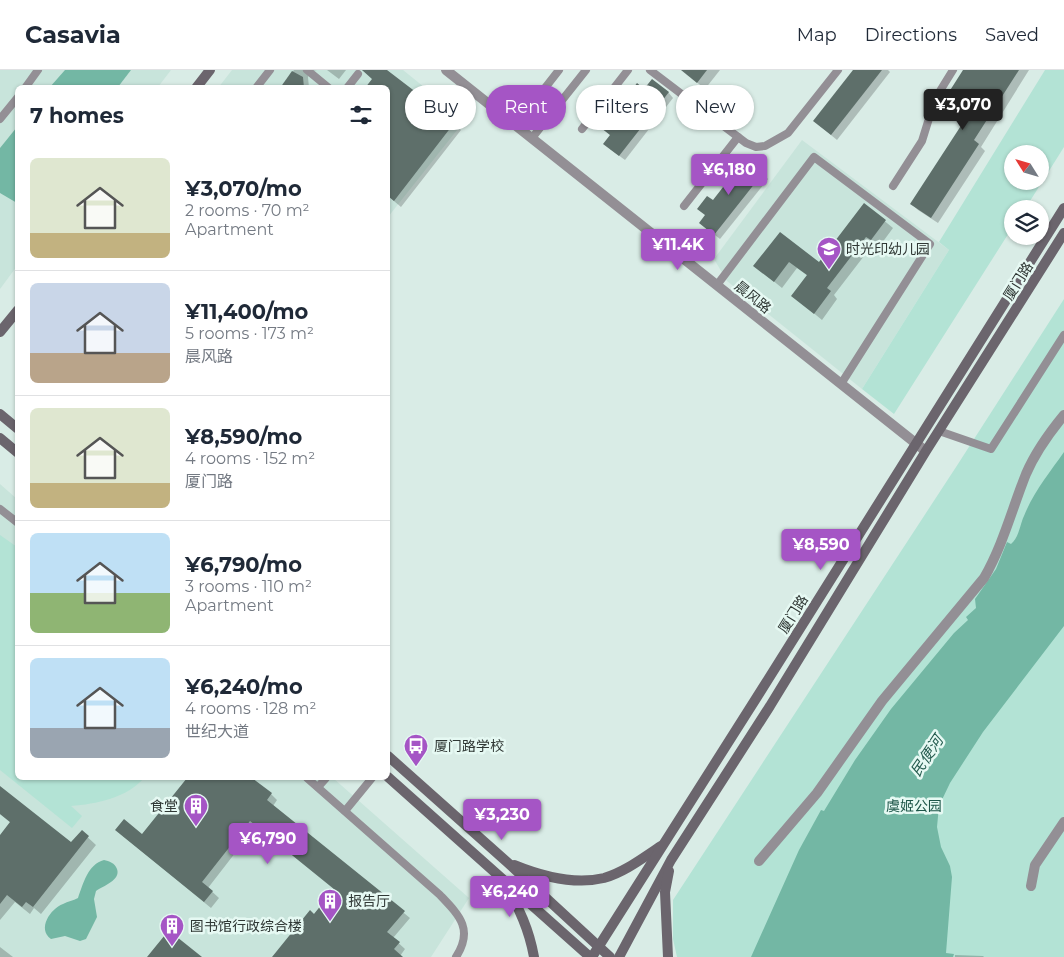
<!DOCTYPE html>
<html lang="en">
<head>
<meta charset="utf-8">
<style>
  :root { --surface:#fff; --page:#f6f6f7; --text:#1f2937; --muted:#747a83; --line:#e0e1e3; --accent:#a555c5 }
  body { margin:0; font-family:Montserrat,"Noto Sans SC",sans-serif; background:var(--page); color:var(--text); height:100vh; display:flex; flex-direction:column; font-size:19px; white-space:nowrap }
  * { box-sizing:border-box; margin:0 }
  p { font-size:16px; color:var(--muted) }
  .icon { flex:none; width:28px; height:28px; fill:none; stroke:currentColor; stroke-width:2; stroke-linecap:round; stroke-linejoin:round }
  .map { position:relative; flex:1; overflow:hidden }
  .side { position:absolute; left:15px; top:15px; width:375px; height:695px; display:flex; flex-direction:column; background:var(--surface); border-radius:8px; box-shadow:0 1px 4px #0004 }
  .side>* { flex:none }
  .top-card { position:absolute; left:405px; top:15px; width:475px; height:45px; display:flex; gap:10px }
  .needle { width:32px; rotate:307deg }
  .buttons { position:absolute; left:1004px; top:75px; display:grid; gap:10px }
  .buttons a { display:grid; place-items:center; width:45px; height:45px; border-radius:50%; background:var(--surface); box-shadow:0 1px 4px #0004; font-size:25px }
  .price { position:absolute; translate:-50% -42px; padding:0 11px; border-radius:5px; background:var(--accent); color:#fff; font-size:16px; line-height:32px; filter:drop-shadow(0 1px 2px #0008) }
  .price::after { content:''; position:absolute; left:50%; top:30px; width:15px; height:11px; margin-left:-8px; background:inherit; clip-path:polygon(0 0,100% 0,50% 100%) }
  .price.current { background:#222; color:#fff }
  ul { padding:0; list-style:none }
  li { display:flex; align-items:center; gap:15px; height:125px; padding:0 15px }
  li+li { border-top:1px solid var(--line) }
  li span { display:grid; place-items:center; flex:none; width:140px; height:100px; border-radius:8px; color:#555 }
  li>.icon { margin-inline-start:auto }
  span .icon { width:60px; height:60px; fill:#fffc; stroke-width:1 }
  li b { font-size:21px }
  h2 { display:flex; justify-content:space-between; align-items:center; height:60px; padding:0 15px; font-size:21px }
  .chip { padding:0 18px; border-radius:22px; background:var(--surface); box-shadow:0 1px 4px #0004; font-size:18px; line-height:45px }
  .chip.current { background:var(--accent); color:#fff }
  header { display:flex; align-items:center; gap:30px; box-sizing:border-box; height:70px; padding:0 25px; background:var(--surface); border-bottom:1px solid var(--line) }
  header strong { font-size:24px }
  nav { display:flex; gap:28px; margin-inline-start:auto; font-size:18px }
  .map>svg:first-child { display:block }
  .built { fill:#c8e4db }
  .green { fill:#b3e3d5; fill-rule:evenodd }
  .water { fill:#73b7a4 }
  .shadow { fill:#0003 }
  .building { fill:#5e6f6a }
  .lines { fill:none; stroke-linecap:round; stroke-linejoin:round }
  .lane { stroke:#938f95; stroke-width:8 }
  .street { stroke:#938f95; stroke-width:10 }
  .secondary { stroke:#6b656d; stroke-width:10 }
  .labels { text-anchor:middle; stroke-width:5; stroke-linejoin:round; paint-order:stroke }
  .poi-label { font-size:14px; fill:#303835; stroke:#e6f9f3; text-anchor:start }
  .street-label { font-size:14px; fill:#303835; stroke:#e6f9f3 }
  .park-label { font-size:14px; fill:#1d5548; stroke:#e6f9f3 }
  .water-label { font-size:15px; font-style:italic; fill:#245b4e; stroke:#e6f9f3 }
</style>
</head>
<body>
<header>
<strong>Casavia</strong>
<nav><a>Map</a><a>Directions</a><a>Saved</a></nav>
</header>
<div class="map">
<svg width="1064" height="887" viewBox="0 0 1064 887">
  <rect width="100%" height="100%" fill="#d9ece6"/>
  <g class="built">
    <path d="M0 0H171L158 17 18 18 17 196 0 219Z"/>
    <path d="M232 0H403L465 50 388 147V18H218Z"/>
    <path d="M802 70 949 180 862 319 727 211 714 189Z"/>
    <path d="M0 414 17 429 18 708H333L469 828 431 887H0Z"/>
  </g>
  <g class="green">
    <path d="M1045 0H1064V77L1025 139H1012V158L894 344 862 319 949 180 939 172ZM1012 84H1040V111H1012Z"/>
    <path d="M1064 229V887H677L673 869V830L958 394Z"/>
    <path d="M0 465 17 477 18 708H144C127 728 96 734 71 736L82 746 72 758 0 700Z"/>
  </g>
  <g class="water">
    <path d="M65 0H131L118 17H50Z"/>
    <path d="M17 57V133L0 123V78Z"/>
    <path d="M1064 382V556L983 662 950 713 939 736 937 757 941 777 950 796 952 807 946 883 954 884 953 887H751L799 780 821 740 824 741 855 690 891 639 954 563 968 550 966 547 976 538 975 529 996 499 1007 472 1011 474C1019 468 1020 454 1024 446 1033 423 1050 402 1064 382Z"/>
    <path d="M104 790C109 791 115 793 117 799 121 810 103 816 96 821L94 829 97 847 86 869 80 871 65 866 51 869C37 859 50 839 63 834 68 831 73 831 78 828 83 814 88 794 104 790Z"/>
  </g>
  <g class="shadow">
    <path d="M294 0H317L311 1 308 7 309 18H281Z"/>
    <path d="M327 0H346L339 9Z"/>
    <path d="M362 0H386L461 60 401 137 388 126V18Z"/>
    <path d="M682 0H720L705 19Z"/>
    <path d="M854 0H888L890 2 837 70 820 56Z"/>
    <path d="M964 0H1029L981 77 985 81 938 153 918 140 912 134 966 50 950 40 944 33Z"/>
    <path d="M645 21 668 22 673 28 625 90 610 79 612 66 617 50Z"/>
    <path d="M739 101 762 103 768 109 720 169 706 158 713 132Z"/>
    <path d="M865 135 893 158 879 177 874 173 834 225 837 229 822 250 793 226 808 206 797 198 782 218 755 196 780 163 820 194Z"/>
    <path d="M189 708H250L271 724 277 730 273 736 410 848 393 868 405 879 400 886 401 887H277L335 820 256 756 208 818 219 828 211 838 123 766H142Z"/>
    <path d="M0 717 71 774 82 762 96 775 41 844 34 838 30 844 15 832 0 850V767L11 753 0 744Z"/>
    <path d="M0 877 13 887H0Z"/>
    <path d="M955 885 983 886 984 887H955Z"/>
  </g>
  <g class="building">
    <path d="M362 0H387L455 52 394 131 388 126V18H365L372 9Z"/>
    <path d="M681 0H707L697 13Z"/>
    <path d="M853 0H882L831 65 813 51Z"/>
    <path d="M963 0H1019L974 70 979 74 931 148 910 134 966 48 942 33Z"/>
    <path d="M292 1 303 7 304 18H280Z"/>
    <path d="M652 9 669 22 619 86 603 74 610 65 601 58 612 44 617 48 630 30 627 26 637 13 644 19Z"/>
    <path d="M746 89 763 103 714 165 699 153 705 145 697 139 707 126 713 130 727 112 721 107 731 94 738 100Z"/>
    <path d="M864 133 886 150 871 170 866 167 827 218 831 221 814 244 791 226 807 205 789 192 774 212 753 196 780 162 819 192Z"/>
    <path d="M187 708H252L272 723 267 730 405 841 387 862 400 872 394 879 403 887H272L310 840 314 844 334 819 250 751 202 812 213 821 204 832 115 760 124 749 142 764Z"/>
    <path d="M0 716 71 772 82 760 89 766 33 837 26 832 22 837 7 825 0 834V765L10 752 0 744Z"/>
    <path d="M169 860 177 867 202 887H147Z"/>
  </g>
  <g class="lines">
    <g class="lane">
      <path d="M307 0 329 18"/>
      <path d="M650 0 746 73 756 77 765 76 788 63 838 0"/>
      <path d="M25 18 38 0"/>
      <path d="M256 18 270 0"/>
      <path d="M347 18 358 4"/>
      <path d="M0 49 18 27"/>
      <path d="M516 55 559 0"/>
      <path d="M582 59 628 0"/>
      <path d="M532 68 586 0"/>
      <path d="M893 116 922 71 935 29 953 0"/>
      <path d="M684 136 738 67"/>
      <path d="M717 215 814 87 930 174 841 314"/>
      <path d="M939 361 991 379 1064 265"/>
      <path d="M0 439 18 453"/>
      <path d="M307 708 440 825C459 845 474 859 456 887"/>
      <path d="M318 717 326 708"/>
      <path d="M345 741 372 708"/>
    </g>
    <g class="street">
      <path d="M446 0 923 379"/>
      <path d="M759 791 817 723 882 631 984 508C1003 475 1012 439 1026 404 1035 383 1050 362 1064 345"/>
      <path d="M1031 816 1035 795 1064 752"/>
    </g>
    <g class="secondary">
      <path d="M196 18 210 0"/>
      <path d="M0 262 18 240"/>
      <path d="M0 344 18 359"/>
      <path d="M0 368 18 383"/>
      <path d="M388 686 507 792 610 887"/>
      <path d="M388 707 590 887"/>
      <path d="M514 795C541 806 575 815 604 808 625 802 644 787 661 776"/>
      <path d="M505 814C519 838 529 859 534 887"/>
      <path d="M592 887 757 627 1064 138"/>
      <path d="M619 887 671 790 770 636 926 381 1064 163"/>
      <path d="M668 887 665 822 669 801"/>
    </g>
  </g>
  <defs>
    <symbol id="school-pin" viewBox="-11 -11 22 30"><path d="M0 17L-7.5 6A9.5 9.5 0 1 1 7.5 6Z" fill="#a555c5" stroke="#e6f9f3"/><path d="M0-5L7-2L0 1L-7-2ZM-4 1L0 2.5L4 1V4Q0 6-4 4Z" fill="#fff"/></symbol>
    <symbol id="bus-pin" viewBox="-11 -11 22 30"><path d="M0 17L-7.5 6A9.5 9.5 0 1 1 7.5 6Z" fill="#a555c5" stroke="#e6f9f3"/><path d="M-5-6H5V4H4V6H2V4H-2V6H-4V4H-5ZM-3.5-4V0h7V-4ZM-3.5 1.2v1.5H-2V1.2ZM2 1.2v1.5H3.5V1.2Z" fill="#fff"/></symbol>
    <symbol id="building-pin" viewBox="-11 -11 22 30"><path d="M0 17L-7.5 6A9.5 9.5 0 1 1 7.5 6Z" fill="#a555c5" stroke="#e6f9f3"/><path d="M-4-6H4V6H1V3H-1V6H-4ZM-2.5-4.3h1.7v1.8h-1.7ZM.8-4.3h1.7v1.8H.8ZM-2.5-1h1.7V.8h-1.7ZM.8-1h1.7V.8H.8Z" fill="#fff"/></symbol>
  </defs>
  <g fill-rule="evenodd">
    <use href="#school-pin" x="815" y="165" width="28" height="38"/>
    <use href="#bus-pin" x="402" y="662" width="28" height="38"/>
    <use href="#building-pin" x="182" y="722" width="28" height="38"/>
    <use href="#building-pin" x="316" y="817" width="28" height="38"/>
    <use href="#building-pin" x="158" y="842" width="28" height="38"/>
  </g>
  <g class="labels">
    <g class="poi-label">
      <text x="846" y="184">时光印幼儿园</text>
      <text x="434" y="681">厦门路学校</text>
      <text x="178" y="741" text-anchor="end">食堂</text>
      <text x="348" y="836">报告厅</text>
      <text x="190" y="861">图书馆行政综合楼</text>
    </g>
    <g class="street-label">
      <text transform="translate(1018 211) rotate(-58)" y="5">厦门路</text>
      <text transform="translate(753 227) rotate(39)" y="5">晨风路</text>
      <text transform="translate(793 544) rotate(-58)" y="5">厦门路</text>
    </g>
    <g class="park-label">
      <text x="914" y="741">虞姬公园</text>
    </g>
    <g class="water-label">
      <text transform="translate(927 686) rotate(-56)" y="5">民便河</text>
    </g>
  </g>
</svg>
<div class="buttons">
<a><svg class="needle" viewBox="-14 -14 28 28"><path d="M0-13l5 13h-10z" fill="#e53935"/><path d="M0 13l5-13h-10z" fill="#747a83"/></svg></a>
<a><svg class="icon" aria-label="layers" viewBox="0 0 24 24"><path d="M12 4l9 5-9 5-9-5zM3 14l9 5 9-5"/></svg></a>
</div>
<b class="price current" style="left:963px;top:61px">¥3,070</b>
<b class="price" style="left:729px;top:126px">¥6,180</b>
<b class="price" style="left:678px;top:201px">¥11.4K</b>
<b class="price" style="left:821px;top:501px">¥8,590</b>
<b class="price" style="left:502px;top:771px">¥3,230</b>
<b class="price" style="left:268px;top:795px">¥6,790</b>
<b class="price" style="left:510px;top:848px">¥6,240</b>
<div class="top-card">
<a class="chip">Buy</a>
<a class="chip current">Rent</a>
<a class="chip">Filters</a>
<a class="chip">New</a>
</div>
<section class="side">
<h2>7 homes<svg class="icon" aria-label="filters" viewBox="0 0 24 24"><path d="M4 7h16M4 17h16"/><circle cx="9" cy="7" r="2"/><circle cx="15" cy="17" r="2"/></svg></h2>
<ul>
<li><span style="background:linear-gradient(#dfe7d0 75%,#c2b280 0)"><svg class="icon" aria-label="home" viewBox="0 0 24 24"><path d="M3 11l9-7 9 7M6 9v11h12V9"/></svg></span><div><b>¥3,070/mo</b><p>2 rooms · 70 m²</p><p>Apartment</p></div></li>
<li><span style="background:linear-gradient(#c9d6e8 70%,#b9a48a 0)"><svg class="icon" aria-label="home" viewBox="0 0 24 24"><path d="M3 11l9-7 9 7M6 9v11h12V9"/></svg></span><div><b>¥11,400/mo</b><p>5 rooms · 173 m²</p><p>晨风路</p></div></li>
<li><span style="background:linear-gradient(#dfe7d0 75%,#c2b280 0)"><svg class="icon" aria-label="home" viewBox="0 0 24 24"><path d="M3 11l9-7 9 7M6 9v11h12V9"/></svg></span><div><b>¥8,590/mo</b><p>4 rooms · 152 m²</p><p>厦门路</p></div></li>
<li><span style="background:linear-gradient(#bfe0f5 60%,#8fb573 0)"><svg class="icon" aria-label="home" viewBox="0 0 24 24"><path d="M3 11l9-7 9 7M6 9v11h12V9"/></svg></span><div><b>¥6,790/mo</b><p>3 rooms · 110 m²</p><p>Apartment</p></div></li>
<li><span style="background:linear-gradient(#bfe0f5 70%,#9aa5b1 0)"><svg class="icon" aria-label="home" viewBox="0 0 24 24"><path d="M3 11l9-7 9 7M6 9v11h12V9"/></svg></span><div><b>¥6,240/mo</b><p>4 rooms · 128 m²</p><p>世纪大道</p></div></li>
</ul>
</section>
</div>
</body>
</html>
